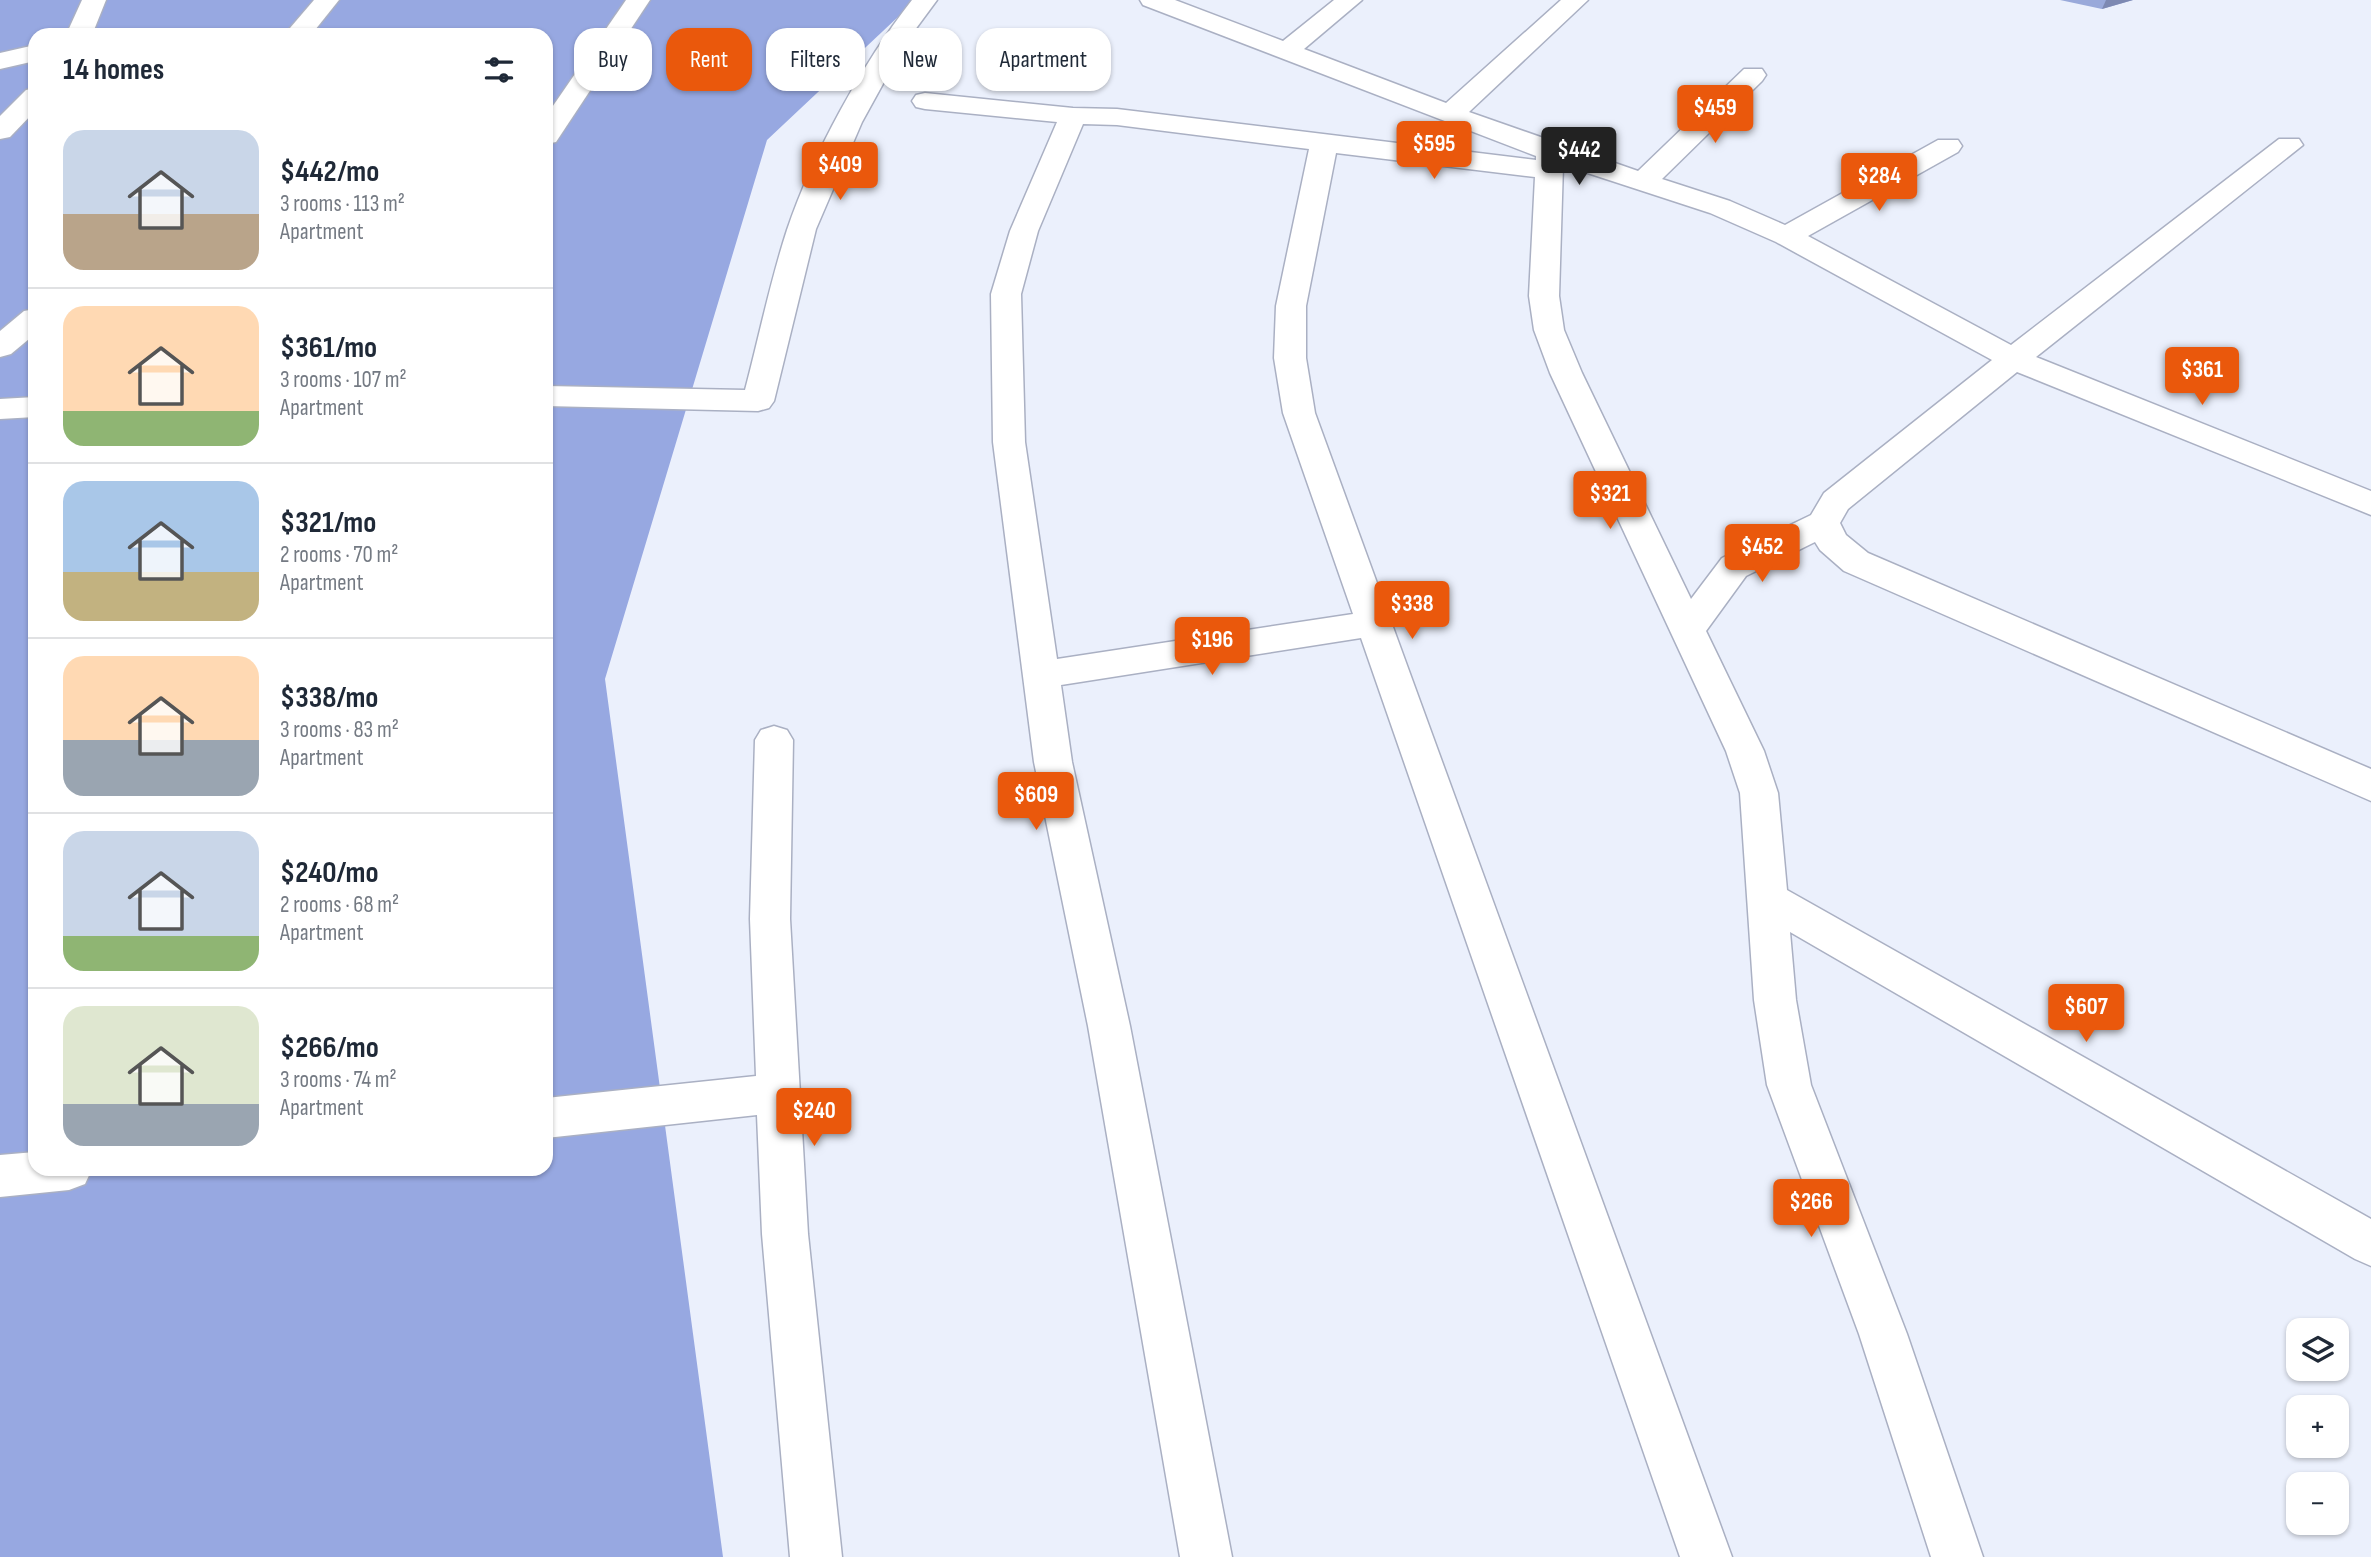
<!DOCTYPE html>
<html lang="en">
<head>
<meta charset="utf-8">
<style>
  :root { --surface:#fff; --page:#f6f6f7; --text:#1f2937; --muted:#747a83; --line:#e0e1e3; --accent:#ea580c }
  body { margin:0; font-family:"Sofia Sans Condensed",sans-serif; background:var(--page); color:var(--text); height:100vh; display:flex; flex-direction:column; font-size:26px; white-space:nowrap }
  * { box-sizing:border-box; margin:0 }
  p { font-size:23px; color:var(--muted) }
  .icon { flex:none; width:38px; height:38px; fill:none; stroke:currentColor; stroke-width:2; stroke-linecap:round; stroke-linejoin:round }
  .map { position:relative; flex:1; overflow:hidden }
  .sheet { position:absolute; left:28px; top:28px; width:525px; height:1148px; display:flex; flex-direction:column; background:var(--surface); border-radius:21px; box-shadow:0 2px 5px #0004 }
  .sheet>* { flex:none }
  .top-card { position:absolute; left:574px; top:28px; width:665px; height:63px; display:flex; gap:14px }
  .buttons { position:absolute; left:2286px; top:1318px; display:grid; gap:14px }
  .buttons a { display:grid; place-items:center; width:63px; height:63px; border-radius:14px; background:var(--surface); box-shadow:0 2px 5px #0004; font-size:35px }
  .price { position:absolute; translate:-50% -60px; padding:0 16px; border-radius:7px; background:var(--accent); color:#fff; font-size:23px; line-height:46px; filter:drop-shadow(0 2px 4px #0008) }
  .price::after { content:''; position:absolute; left:50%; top:42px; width:21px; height:16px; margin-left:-10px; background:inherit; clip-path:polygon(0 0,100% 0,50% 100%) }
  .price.current { background:#222; color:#fff }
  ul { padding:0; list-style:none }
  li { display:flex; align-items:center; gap:21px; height:175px; padding:0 35px }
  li+li { border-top:2px solid var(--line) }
  li span { display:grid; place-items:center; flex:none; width:196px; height:140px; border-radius:21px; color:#555 }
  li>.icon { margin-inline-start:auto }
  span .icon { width:84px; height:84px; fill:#fffc; stroke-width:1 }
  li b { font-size:30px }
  h2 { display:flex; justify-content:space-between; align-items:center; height:84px; padding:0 35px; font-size:30px }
  .tag { padding:0 24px; border-radius:21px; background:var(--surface); box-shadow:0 2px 5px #0004; font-size:24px; line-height:63px }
  .tag.current { background:var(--accent); color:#fff }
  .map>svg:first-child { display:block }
  .forest { fill:#97a8e1; fill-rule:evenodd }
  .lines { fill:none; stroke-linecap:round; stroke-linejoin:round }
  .street-casing { stroke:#aab0c3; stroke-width:3 }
  .street { fill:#fff; fill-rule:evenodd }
  .wall { fill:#99a9da }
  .shaded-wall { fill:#7d89b2 }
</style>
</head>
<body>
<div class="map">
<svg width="2371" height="1557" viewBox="0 0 2371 1557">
  <rect width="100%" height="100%" fill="#ebf0fc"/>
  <path class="forest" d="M0 0H916L767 140 605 679 723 1557H0ZM35 35H546V1169H35Z"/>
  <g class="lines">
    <defs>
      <g id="street">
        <path d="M82 0H106L92 35H66Z"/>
        <path d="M314 0H339L311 35H284Z"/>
        <path d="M626 0H650L556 142 546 144V116Z"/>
        <path d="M912 0H937L906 42 862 122 816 229 774 401 769 408 758 411 546 406V386L745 390C759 337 770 282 787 230 813 153 862 64 912 0Z"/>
        <path d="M1140 0H1175L1283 41 1334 0H1362L1304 49 1446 103 1561 0H1588L1469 112 1638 171 1744 69H1762L1766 75 1762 81 1662 179 1730 201 1785 225 1938 140H1958L1962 146 1958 152 1808 236 2011 345 2279 139H2299L2303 145 2036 357 2371 491V515L2017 372 1848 509 1840 523 1846 535 1868 553 2371 769V801L1844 571 1820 550 1815 542 1746 576 1706 631 1764 751 1778 793 1787 890 2371 1219V1266L2355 1259 1790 932 1796 1000 1811 1085 1907 1334 1983 1557H1931L1859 1334 1767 1085 1754 1000 1740 793 1726 751 1550 373 1534 330 1529 296 1535 177 1336 153 1306 306V358L1315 413 1732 1557H1680L1361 638 1061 685 1072 762 1130 1026 1232 1557H1180L1088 1026 1034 762 993 442 991 294 1010 231 1057 122 925 109 916 107 912 101 916 95 925 93 1073 108 1117 109 1536 160V156L1143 5ZM1083 124 1117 125 1309 149 1276 306 1274 358 1283 413 1353 614 1057 659 1025 442 1021 294 1038 231ZM1563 165 1710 213 1776 242 1992 360 1824 493 1811 515 1722 558 1691 599 1582 373 1564 330 1559 296Z"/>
        <path d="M35 45V61L0 69V53Z"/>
        <path d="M35 88V111L10 137 0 139V116L26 90Z"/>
        <path d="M35 309V334L11 354 0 357V331L24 311Z"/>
        <path d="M35 397V417L0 419V399Z"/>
        <path d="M774 726 787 730 793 740 790 919 808 1234 842 1557H790L762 1234 757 1115 546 1138V1098L756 1076 750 919 755 740 761 730Z"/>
        <path d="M35 1152V1169H92L85 1184 69 1190 0 1197V1155Z"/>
      </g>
    </defs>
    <use href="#street" class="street-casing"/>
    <use href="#street" class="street"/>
  </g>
  <path class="wall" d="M2060 0H2133L2102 9Z"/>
  <path class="shaded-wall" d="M2106 0H2133L2102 9Z"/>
</svg>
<div class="buttons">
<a><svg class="icon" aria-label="layers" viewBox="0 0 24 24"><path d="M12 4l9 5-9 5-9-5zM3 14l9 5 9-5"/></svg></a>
<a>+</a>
<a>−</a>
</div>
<b class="price" style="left:1715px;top:145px">$459</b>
<b class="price" style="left:1434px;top:181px">$595</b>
<b class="price current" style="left:1579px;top:187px">$442</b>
<b class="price" style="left:840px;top:202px">$409</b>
<b class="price" style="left:1879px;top:213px">$284</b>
<b class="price" style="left:2202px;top:407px">$361</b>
<b class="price" style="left:1610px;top:531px">$321</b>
<b class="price" style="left:1762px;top:584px">$452</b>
<b class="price" style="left:1412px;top:641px">$338</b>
<b class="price" style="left:1212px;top:677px">$196</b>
<b class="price" style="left:1036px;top:832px">$609</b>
<b class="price" style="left:2086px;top:1044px">$607</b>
<b class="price" style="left:814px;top:1148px">$240</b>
<b class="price" style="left:1811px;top:1239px">$266</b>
<div class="top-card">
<a class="tag">Buy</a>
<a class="tag current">Rent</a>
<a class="tag">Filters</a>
<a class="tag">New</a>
<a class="tag">Apartment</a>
</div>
<section class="sheet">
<h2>14 homes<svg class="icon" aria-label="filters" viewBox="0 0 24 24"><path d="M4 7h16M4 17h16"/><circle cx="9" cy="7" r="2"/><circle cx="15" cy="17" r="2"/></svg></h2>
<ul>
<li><span style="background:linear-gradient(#c9d6e8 60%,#b9a48a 0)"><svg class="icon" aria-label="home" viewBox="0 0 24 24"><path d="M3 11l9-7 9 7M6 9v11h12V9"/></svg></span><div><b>$442/mo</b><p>3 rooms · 113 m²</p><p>Apartment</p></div></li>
<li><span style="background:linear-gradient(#ffd9b3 75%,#8fb573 0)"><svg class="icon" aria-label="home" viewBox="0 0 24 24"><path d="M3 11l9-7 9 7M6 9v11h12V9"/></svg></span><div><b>$361/mo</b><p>3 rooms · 107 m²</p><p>Apartment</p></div></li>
<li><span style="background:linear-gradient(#a9c7e8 65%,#c2b280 0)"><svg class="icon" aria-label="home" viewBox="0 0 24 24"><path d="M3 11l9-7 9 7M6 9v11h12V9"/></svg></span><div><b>$321/mo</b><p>2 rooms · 70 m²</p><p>Apartment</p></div></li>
<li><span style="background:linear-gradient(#ffd9b3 60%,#9aa5b1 0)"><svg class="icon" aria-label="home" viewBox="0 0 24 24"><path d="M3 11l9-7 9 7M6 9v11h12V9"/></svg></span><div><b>$338/mo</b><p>3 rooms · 83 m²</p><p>Apartment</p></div></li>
<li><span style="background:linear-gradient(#c9d6e8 75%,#8fb573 0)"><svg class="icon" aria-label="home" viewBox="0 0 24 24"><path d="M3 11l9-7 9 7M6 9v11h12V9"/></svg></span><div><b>$240/mo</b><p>2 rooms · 68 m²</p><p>Apartment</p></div></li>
<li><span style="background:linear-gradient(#dfe7d0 70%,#9aa5b1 0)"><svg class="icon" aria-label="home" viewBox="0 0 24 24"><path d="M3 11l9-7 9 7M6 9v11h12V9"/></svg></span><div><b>$266/mo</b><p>3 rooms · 74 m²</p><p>Apartment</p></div></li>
</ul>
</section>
</div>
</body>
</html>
